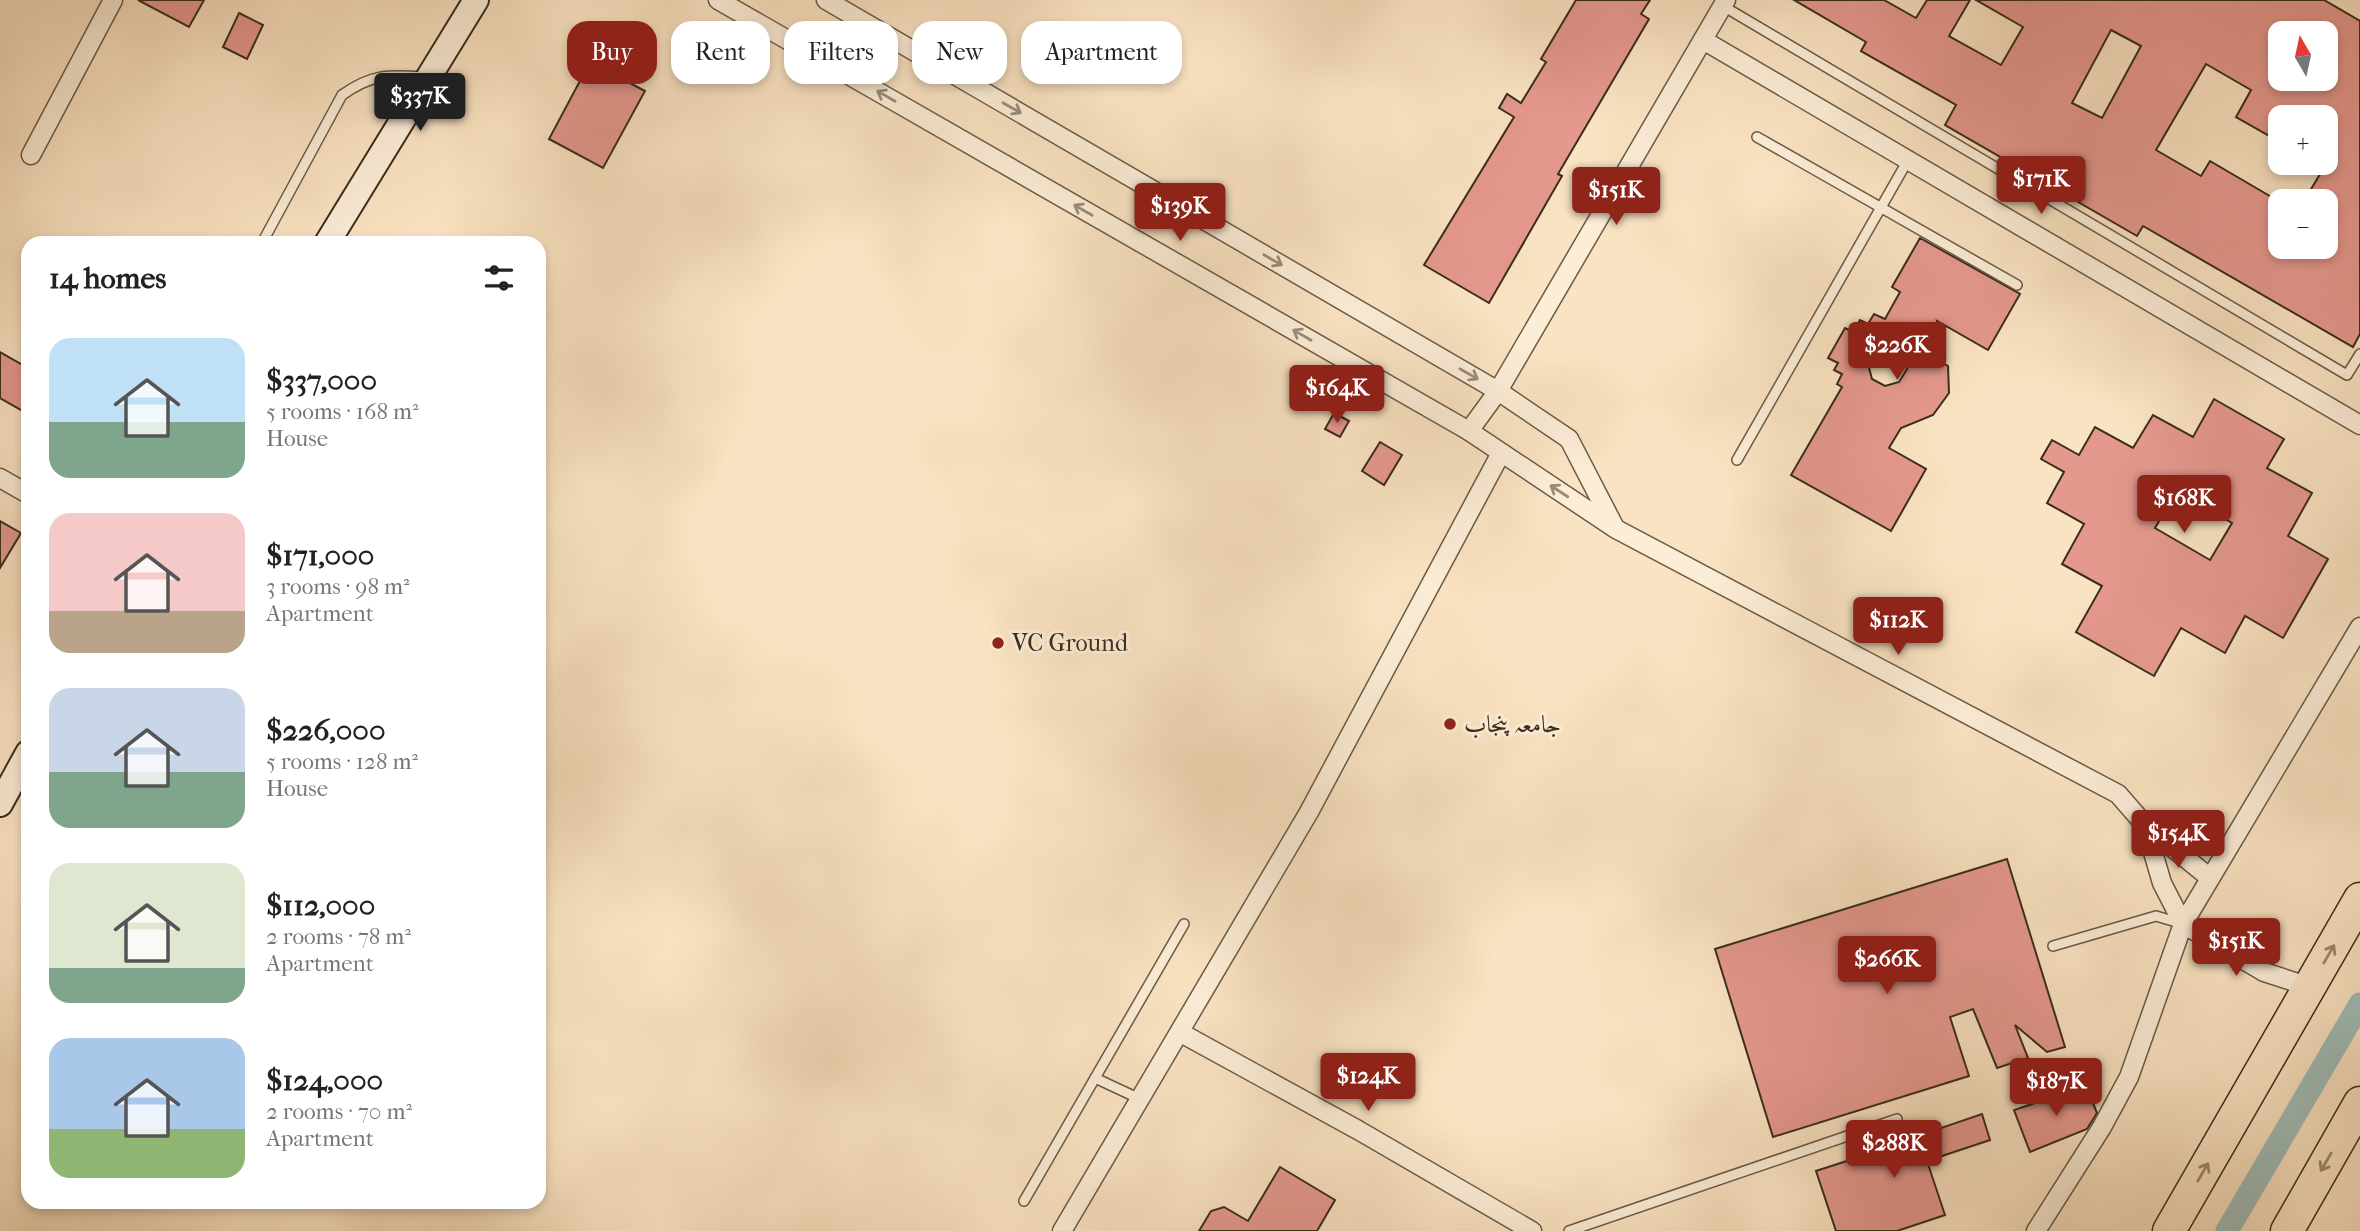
<!DOCTYPE html>
<html lang="en">
<head>
<meta charset="utf-8">
<style>
  :root { --surface:#fff; --page:#f6f6f6; --text:#222; --muted:#767676; --accent:#8f2418 }
  body { margin:0; font-family:"IM FELL French Canon",Amiri,serif; background:var(--page); color:var(--text); height:100vh; display:flex; flex-direction:column; font-size:26px; white-space:nowrap }
  * { box-sizing:border-box; margin:0 }
  p { font-size:23px; color:var(--muted) }
  .icon { flex:none; width:38px; height:38px; fill:none; stroke:currentColor; stroke-width:2; stroke-linecap:round; stroke-linejoin:round }
  .map { position:relative; flex:1; overflow:hidden }
  .sheet { position:absolute; left:21px; top:236px; width:525px; height:973px; display:flex; flex-direction:column; background:var(--surface); border-radius:21px; box-shadow:0 4px 10px #0003 }
  .sheet>* { flex:none }
  .hud { position:absolute; left:567px; top:21px; width:665px; height:63px; display:flex; gap:14px }
  .needle { width:46px; rotate:351deg }
  .fabs { position:absolute; left:2268px; top:21px; display:grid; gap:14px }
  .fabs a { display:grid; place-items:center; width:70px; height:70px; border-radius:14px; background:var(--surface); box-shadow:0 4px 10px #0003; font-size:35px }
  .price { position:absolute; translate:-50% -60px; padding:0 16px; border-radius:7px; background:var(--accent); color:#fff; font-size:23px; line-height:46px; filter:drop-shadow(0 2px 4px #0008) }
  .price::after { content:''; position:absolute; left:50%; top:42px; width:21px; height:16px; margin-left:-10px; background:inherit; clip-path:polygon(0 0,100% 0,50% 100%) }
  .price.on { background:#222; color:#fff }
  ul { padding:0; list-style:none }
  li { display:flex; align-items:center; gap:21px; height:175px; padding:0 28px }
  li span { display:grid; place-items:center; flex:none; width:196px; height:140px; border-radius:21px; color:#555 }
  li>.icon { margin-inline-start:auto }
  span .icon { width:84px; height:84px; fill:#fffc; stroke-width:1 }
  li b { font-size:30px }
  h2 { display:flex; justify-content:space-between; align-items:center; height:84px; padding:0 28px; font-size:30px }
  .pill { padding:0 24px; border-radius:21px; background:var(--surface); box-shadow:0 4px 10px #0003; font-size:24px; line-height:63px }
  .pill.on { background:var(--accent); color:#fff }
  .map>svg:first-child { display:block }
  .lines { fill:none; stroke-linecap:round; stroke-linejoin:round }
  .canal { stroke:#9fbdb8; stroke-width:23 }
  .building { fill:#e5988e; stroke:#392c1c; stroke-width:2; fill-rule:evenodd }
  .lane-casing { stroke:#695a46; stroke-width:12 }
  .street-casing { stroke:#695a46; stroke-width:21 }
  .secondary-casing { stroke:#392c1c; stroke-width:28 }
  .highway-casing { stroke:#392c1c; stroke-width:35 }
  .lane { stroke:#fcedd7; stroke-width:9 }
  .street { stroke:#fcedd7; stroke-width:18 }
  .secondary { stroke:#fcedd7; stroke-width:24 }
  .highway { stroke:#fae3c2; stroke-width:32 }
  .oneway { stroke:#9a8c7a }
  .oneway2 { stroke:#9a886f }
  .poi-dot { fill:#8f2418; stroke:#fcedd7; stroke-width:2.5 }
  .labels { text-anchor:middle; stroke-width:6; stroke-linejoin:round; paint-order:stroke }
  .poi-label { font-size:24px; fill:#392c1c; stroke:#fcedd7; text-anchor:start }
</style>
</head>
<body>
<div class="map">
<svg width="2360" height="1231" viewBox="0 0 2360 1231">
  <rect width="100%" height="100%" fill="#fae3c2"/>
  <filter id="stains"><feTurbulence type="fractalNoise" baseFrequency=".00286" numOctaves="4"/><feColorMatrix values="0 0 0 0 .2 0 0 0 0 .09 0 0 0 0 .02 0 0 0 .5 -.17"/></filter>
  <radialGradient id="worn" r=".72"><stop offset=".6" stop-color="#630" stop-opacity="0"/><stop offset="1" stop-color="#630" stop-opacity=".3"/></radialGradient>
  <g class="lines">
    <path class="canal" d="M2227 1231 2360 1004"/>
  </g>
  <g class="building">
    <path d="M138 0H204L189 27Z"/>
    <path d="M1576 0H1650L1641 14 1649 19 1558 174 1562 176 1489 303 1424 265 1514 117 1499 108 1507 94 1521 103 1546 62 1541 59Z"/>
    <path d="M1794 0H1884L1916 18 1927 0H1970L1949 36 2001 65 2023 27 1976 0H2324L2360 21V334L2353 347 2143 226 2137 236 1945 125 1956 105 1861 51 1866 42ZM2111 30 2141 46 2102 118 2072 103ZM2280 33H2326V79H2280ZM2206 64 2251 90 2236 117 2280 142V117H2326V164L2304 201H2326V247H2280V202L2210 161 2201 176 2156 150Z"/>
    <path d="M239 13 263 25 247 59 223 47Z"/>
    <path d="M590 62 645 91 603 168 549 139Z"/>
    <path d="M1920 238 2020 294 1988 350 1937 321 1939 329 1925 353 1948 366 1949 393 1933 415 1901 428 1889 448 1926 469 1891 531 1791 475 1842 387 1837 384 1842 374 1834 370 1838 363 1828 358 1845 328 1853 332 1860 320 1868 324 1874 314 1885 319 1900 292 1892 287ZM1890 347 1903 355 1907 369 1899 382 1885 386 1872 379 1868 364 1875 351Z"/>
    <path d="M0 352 28 368V414L0 398Z"/>
    <path d="M2214 399 2284 439 2267 468 2312 493 2288 536 2328 559 2283 638 2245 616 2225 653 2181 628 2154 676 2076 632 2102 586 2062 564 2084 524 2047 503 2064 472 2041 459 2052 440 2079 455 2095 427 2133 448 2153 415 2193 437ZM2177 491 2232 523 2210 560 2155 528Z"/>
    <path d="M1334 413 1349 421 1340 437 1325 429Z"/>
    <path d="M1380 442 1402 455 1384 485 1362 471Z"/>
    <path d="M0 521 21 533 0 568Z"/>
    <path d="M2007 859 2065 1047 2047 1052 2015 1025 2028 1058 1997 1068 1973 1009 1950 1017 1969 1076 1773 1137 1715 949Z"/>
    <path d="M2086 1086 2097 1113 2087 1129 2030 1152 2014 1110Z"/>
    <path d="M1982 1114 1990 1140 1927 1161 1945 1215 1897 1231H1836L1816 1171 1862 1156 1859 1147 1875 1142 1877 1150Z"/>
    <path d="M1280 1167 1335 1200 1317 1231H1199L1211 1211 1224 1207 1248 1221Z"/>
  </g>
  <g class="lines">
    <defs>
      <g id="lane">
        <path d="M1723 6 2347 375 2360 354"/>
        <path d="M1757 137 2017 285"/>
        <path d="M262 243 342 95C373 73 389 75 425 77"/>
        <path d="M1737 460 1908 160"/>
        <path d="M2053 946 2156 916 2183 924"/>
        <path d="M1095 1078 1140 1099"/>
        <path d="M1024 1201 1184 924"/>
        <path d="M1569 1231 1897 1119"/>
      </g>
      <g id="street">
        <path d="M718 0 1469 431 1616 529 2118 794 2145 825 2210 878"/>
        <path d="M826 0 1498 391 1569 439 1614 526"/>
        <path d="M1703 40 2360 425"/>
        <path d="M31 155 113 0"/>
        <path d="M1469 431 1498 391 1726 0"/>
        <path d="M0 478 28 494"/>
        <path d="M2145 825 2162 883 2183 924 2264 972 2310 987"/>
        <path d="M1181 1033 1358 1130 1532 1231"/>
        <path d="M1062 1231 1309 812 1501 453"/>
        <path d="M2036 1231 2102 1127 2129 1077 2183 924 2360 627"/>
      </g>
      <g id="secondary">
        <path d="M327 243 476 0"/>
        <path d="M0 804 28 753"/>
      </g>
      <g id="highway">
        <path d="M2169 1231 2360 899"/>
        <path d="M2287 1231 2360 1103"/>
      </g>
    </defs>
    <use href="#lane" class="lane-casing"/>
    <use href="#street" class="street-casing"/>
    <use href="#secondary" class="secondary-casing"/>
    <use href="#highway" class="highway-casing"/>
    <use href="#lane" class="lane"/>
    <use href="#street" class="street"/>
    <use href="#secondary" class="secondary"/>
    <use href="#highway" class="highway"/>
  </g>
  <defs><path id="oneway-shaft" d="M-6 0H5M1.5-3L5.5 0L1.5 3" fill="none" stroke-width="1.6" stroke-linecap="round" stroke-linejoin="round" transform="scale(1.75)"/></defs>
  <g class="oneway">
    <use href="#oneway-shaft" transform="translate(886 96) rotate(-150)"/>
    <use href="#oneway-shaft" transform="translate(1012 108) rotate(30)"/>
    <use href="#oneway-shaft" transform="translate(1083 210) rotate(-150)"/>
    <use href="#oneway-shaft" transform="translate(1273 260) rotate(30)"/>
    <use href="#oneway-shaft" transform="translate(1302 335) rotate(-150)"/>
    <use href="#oneway-shaft" transform="translate(1469 374) rotate(30)"/>
    <use href="#oneway-shaft" transform="translate(1559 491) rotate(-147)"/>
  </g>
  <g class="oneway2">
    <use href="#oneway-shaft" transform="translate(2329 954) rotate(-60)"/>
    <use href="#oneway-shaft" transform="translate(2326 1162) rotate(120)"/>
    <use href="#oneway-shaft" transform="translate(2203 1172) rotate(-60)"/>
  </g>
  <g class="poi-dot">
    <circle cx="998" cy="643" r="7"/>
    <circle cx="1450" cy="724" r="7"/>
  </g>
  <g class="labels">
    <g class="poi-label">
      <text x="1012" y="651">VC Ground</text>
      <text x="1464" y="732">جامعہ پنجاب</text>
    </g>
  </g>
  <rect width="100%" height="100%" filter="url(#stains)"/>
  <rect width="100%" height="100%" fill="url(#worn)"/>
</svg>
<div class="fabs">
<a><svg class="needle" viewBox="-14 -14 28 28"><path d="M0-13l5 13h-10z" fill="#e53935"/><path d="M0 13l5-13h-10z" fill="#767676"/></svg></a>
<a>+</a>
<a>−</a>
</div>
<b class="price on" style="left:420px;top:133px">$337K</b>
<b class="price" style="left:2041px;top:216px">$171K</b>
<b class="price" style="left:1616px;top:227px">$151K</b>
<b class="price" style="left:1180px;top:243px">$139K</b>
<b class="price" style="left:1897px;top:382px">$226K</b>
<b class="price" style="left:1337px;top:425px">$164K</b>
<b class="price" style="left:2184px;top:535px">$168K</b>
<b class="price" style="left:1898px;top:657px">$112K</b>
<b class="price" style="left:2178px;top:870px">$154K</b>
<b class="price" style="left:2236px;top:978px">$151K</b>
<b class="price" style="left:1887px;top:996px">$266K</b>
<b class="price" style="left:1368px;top:1113px">$124K</b>
<b class="price" style="left:2056px;top:1118px">$187K</b>
<b class="price" style="left:1894px;top:1180px">$288K</b>
<div class="hud">
<a class="pill on">Buy</a>
<a class="pill">Rent</a>
<a class="pill">Filters</a>
<a class="pill">New</a>
<a class="pill">Apartment</a>
</div>
<section class="sheet">
<h2>14 homes<svg class="icon" aria-label="filters" viewBox="0 0 24 24"><path d="M4 7h16M4 17h16"/><circle cx="9" cy="7" r="2"/><circle cx="15" cy="17" r="2"/></svg></h2>
<ul>
<li><span style="background:linear-gradient(#bfe0f5 60%,#7fa58c 0)"><svg class="icon" aria-label="home" viewBox="0 0 24 24"><path d="M3 11l9-7 9 7M6 9v11h12V9"/></svg></span><div><b>$337,000</b><p>5 rooms · 168 m²</p><p>House</p></div></li>
<li><span style="background:linear-gradient(#f6c9c9 70%,#b9a48a 0)"><svg class="icon" aria-label="home" viewBox="0 0 24 24"><path d="M3 11l9-7 9 7M6 9v11h12V9"/></svg></span><div><b>$171,000</b><p>3 rooms · 98 m²</p><p>Apartment</p></div></li>
<li><span style="background:linear-gradient(#c9d6e8 60%,#7fa58c 0)"><svg class="icon" aria-label="home" viewBox="0 0 24 24"><path d="M3 11l9-7 9 7M6 9v11h12V9"/></svg></span><div><b>$226,000</b><p>5 rooms · 128 m²</p><p>House</p></div></li>
<li><span style="background:linear-gradient(#dfe7d0 75%,#7fa58c 0)"><svg class="icon" aria-label="home" viewBox="0 0 24 24"><path d="M3 11l9-7 9 7M6 9v11h12V9"/></svg></span><div><b>$112,000</b><p>2 rooms · 78 m²</p><p>Apartment</p></div></li>
<li><span style="background:linear-gradient(#a9c7e8 65%,#8fb573 0)"><svg class="icon" aria-label="home" viewBox="0 0 24 24"><path d="M3 11l9-7 9 7M6 9v11h12V9"/></svg></span><div><b>$124,000</b><p>2 rooms · 70 m²</p><p>Apartment</p></div></li>
</ul>
</section>
</div>
</body>
</html>
